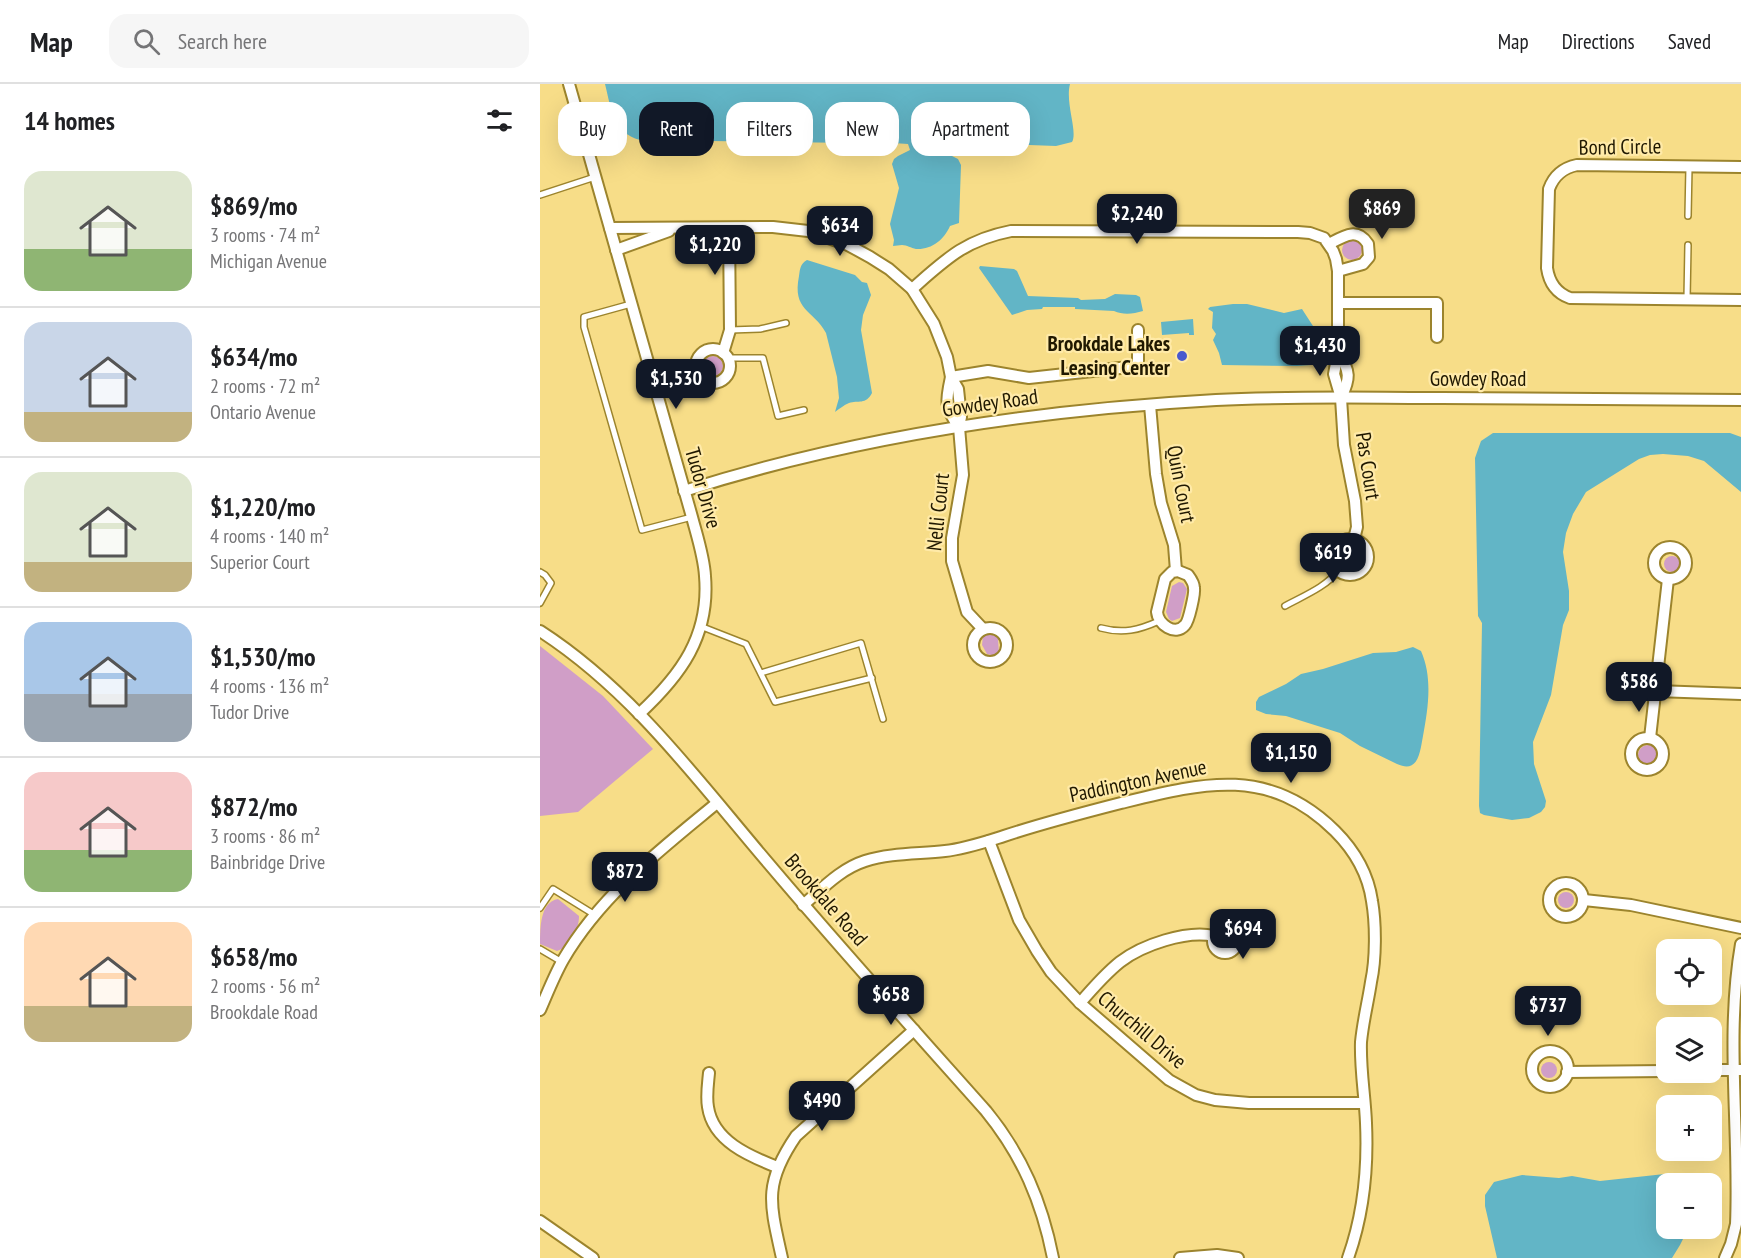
<!DOCTYPE html>
<html lang="en">
<head>
<meta charset="utf-8">
<style>
  :root { --surface:#fff; --page:#f6f6f6; --text:#202124; --muted:#757577; --line:#e0e0e0; --accent:#111827 }
  body { margin:0; font-family:"PT Sans Narrow",sans-serif; background:var(--page); color:var(--text); height:100vh; display:flex; flex-direction:column; font-size:22px; white-space:nowrap }
  * { box-sizing:border-box; margin:0 }
  p { font-size:20px; color:var(--muted) }
  .icon { flex:none; width:33px; height:33px; fill:none; stroke:currentColor; stroke-width:2; stroke-linecap:round; stroke-linejoin:round }
  .map { position:relative; flex:1; overflow:hidden }
  .details { display:flex; flex-direction:column; background:var(--surface); width:540px }
  .details>* { flex:none }
  .hud { position:absolute; left:18px; top:18px; width:570px; height:54px; display:flex; gap:12px }
  .tools { position:absolute; left:1116px; top:855px; display:grid; gap:12px }
  .tools a { display:grid; place-items:center; width:66px; height:66px; border-radius:12px; background:var(--surface); box-shadow:0 6px 24px #0002; font-size:30px }
  .price { position:absolute; translate:-50% -51px; padding:0 14px; border-radius:12px; background:var(--accent); color:#fff; font-size:20px; line-height:39px; filter:drop-shadow(0 2px 3px #0008) }
  .price::after { content:''; position:absolute; left:50%; top:36px; width:18px; height:14px; margin-left:-9px; background:inherit; clip-path:polygon(0 0,100% 0,50% 100%) }
  .price.current { background:#222; color:#fff }
  ul { padding:0; list-style:none }
  li { display:flex; align-items:center; gap:18px; height:150px; padding:0 24px }
  li+li { border-top:2px solid var(--line) }
  li span { display:grid; place-items:center; flex:none; width:168px; height:120px; border-radius:18px; color:#555 }
  li>.icon { margin-inline-start:auto }
  span .icon { width:72px; height:72px; fill:#fffc; stroke-width:1 }
  li b { font-size:26px }
  h2 { display:flex; justify-content:space-between; align-items:center; height:72px; padding:0 24px; font-size:26px }
  .pill { padding:0 21px; border-radius:18px; background:var(--surface); box-shadow:0 6px 24px #0002; font-size:21px; line-height:54px }
  .pill.current { background:var(--accent); color:#fff }
  header { display:flex; align-items:center; gap:36px; box-sizing:border-box; height:84px; padding:0 30px; background:var(--surface); border-bottom:2px solid var(--line) }
  header strong { font-size:28px }
  nav { display:flex; gap:33px; margin-inline-start:auto; font-size:21px }
  .search { width:420px; height:54px; background:var(--page); display:flex; align-items:center; gap:15px; box-sizing:border-box; padding:0 21px; border-radius:18px; color:var(--muted); font-size:22px }
  main { display:flex; flex:1; min-height:0 }
  .map>svg:first-child { display:block }
  .green { fill:#d09ec7 }
  .water { fill:#62b5c6 }
  .lines { fill:none; stroke-linecap:round; stroke-linejoin:round }
  .service-casing { stroke:#9c842d; stroke-width:8 }
  .minor-casing { stroke:#9c842d; stroke-width:14 }
  .service { stroke:#fff; stroke-width:5 }
  .minor { stroke:#fff; stroke-width:10 }
  .poi-dot { fill:#4959ce; stroke:#ffeaa8; stroke-width:2 }
  .labels { text-anchor:middle; stroke-width:4.5; stroke-linejoin:round; paint-order:stroke }
  .street-label { font-size:21px; fill:#201800; stroke:#ffeaa8 }
  .poi-label { font-size:21px; font-weight:bold; fill:#201800; stroke:#ffeaa8; text-anchor:end }
</style>
</head>
<body>
<header>
<strong>Map</strong>
<div class="search"><svg class="icon" aria-label="search" viewBox="0 0 24 24"><circle cx="10" cy="10" r="6"/><path d="M15 15l6 6"/></svg>Search here</div>
<nav><a>Map</a><a>Directions</a><a>Saved</a></nav>
</header>
<main>
<section class="details">
<h2>14 homes<svg class="icon" aria-label="filters" viewBox="0 0 24 24"><path d="M4 7h16M4 17h16"/><circle cx="9" cy="7" r="2"/><circle cx="15" cy="17" r="2"/></svg></h2>
<ul>
<li><span style="background:linear-gradient(#dfe7d0 65%,#8fb573 0)"><svg class="icon" aria-label="home" viewBox="0 0 24 24"><path d="M3 11l9-7 9 7M6 9v11h12V9"/></svg></span><div><b>$869/mo</b><p>3 rooms · 74 m²</p><p>Michigan Avenue</p></div></li>
<li><span style="background:linear-gradient(#c9d6e8 75%,#c2b280 0)"><svg class="icon" aria-label="home" viewBox="0 0 24 24"><path d="M3 11l9-7 9 7M6 9v11h12V9"/></svg></span><div><b>$634/mo</b><p>2 rooms · 72 m²</p><p>Ontario Avenue</p></div></li>
<li><span style="background:linear-gradient(#dfe7d0 75%,#c2b280 0)"><svg class="icon" aria-label="home" viewBox="0 0 24 24"><path d="M3 11l9-7 9 7M6 9v11h12V9"/></svg></span><div><b>$1,220/mo</b><p>4 rooms · 140 m²</p><p>Superior Court</p></div></li>
<li><span style="background:linear-gradient(#a9c7e8 60%,#9aa5b1 0)"><svg class="icon" aria-label="home" viewBox="0 0 24 24"><path d="M3 11l9-7 9 7M6 9v11h12V9"/></svg></span><div><b>$1,530/mo</b><p>4 rooms · 136 m²</p><p>Tudor Drive</p></div></li>
<li><span style="background:linear-gradient(#f6c9c9 65%,#8fb573 0)"><svg class="icon" aria-label="home" viewBox="0 0 24 24"><path d="M3 11l9-7 9 7M6 9v11h12V9"/></svg></span><div><b>$872/mo</b><p>3 rooms · 86 m²</p><p>Bainbridge Drive</p></div></li>
<li><span style="background:linear-gradient(#ffd9b3 70%,#c2b280 0)"><svg class="icon" aria-label="home" viewBox="0 0 24 24"><path d="M3 11l9-7 9 7M6 9v11h12V9"/></svg></span><div><b>$658/mo</b><p>2 rooms · 56 m²</p><p>Brookdale Road</p></div></li>
</ul>
</section>
<div class="map">
<svg width="1201" height="1174" viewBox="0 0 1201 1174">
  <rect width="100%" height="100%" fill="#f7dd88"/>
  <g class="green">
    <circle cx="812" cy="166" r="10"/>
    <circle cx="173" cy="282" r="10"/>
    <path d="M812 458C820 463 820 472 816 480L809 484 803 477V467Z"/>
    <circle cx="1132" cy="480" r="8"/>
    <path d="M639 498 643 499 647 505 640 534 632 537 629 535 626 528 632 502Z"/>
    <path d="M448 549 454 550 458 554 459 570 455 572 447 570 442 561 443 552Z"/>
    <path d="M0 562 63 612 113 665 38 728 0 732Z"/>
    <circle cx="1108" cy="671" r="10"/>
    <circle cx="1026" cy="816" r="8"/>
    <path d="M18 815 39 832C39 846 30 863 17 867L0 860C0 844 0 818 18 815Z"/>
    <circle cx="1009" cy="986" r="8"/>
  </g>
  <g class="water">
    <path d="M65 0H530C525 19 538 48 532 58L516 62 417 58 406 60V69L418 75 421 81 419 139 410 142C404 156 391 166 376 165 371 164 367 161 362 161 359 161 356 162 353 162L354 156 350 140 359 104 352 80 354 75 358 72 370 66 368 60 338 58 325 65 313 59 100 56C73 49 71 24 65 0Z"/>
    <path d="M267 176 315 191 322 198 327 199 331 211 323 231 321 246 332 309C326 321 318 316 309 319 304 321 299 325 295 328L299 314 297 293 286 249C273 225 252 227 259 192 260 185 260 180 267 176Z"/>
    <path d="M440 182 474 185 477 187 488 212 538 214 541 216 565 215 575 210 596 211 600 213 603 227C593 230 583 231 574 227L535 225V223H503L502 225 487 226 472 231 439 184Z"/>
    <path d="M693 220H707L744 229 762 225 773 242 776 275 771 281 757 282 682 281 679 269 673 256 676 250 672 244 673 228 668 225 670 223Z"/>
    <path d="M653 235 654 251H649V249L622 251 621 238Z"/>
    <path d="M953 349H1190L1201 353V408L1164 377 1148 372 1123 370 1110 371 1099 375 1046 408 1033 430 1026 449 1023 468 1029 507V526L1023 541 1011 611 993 658 994 680 1006 717 1005 723 1001 728 989 734 972 736 944 731 940 729 939 722 942 539 938 532 935 374 941 357Z"/>
    <path d="M873 563 881 567C893 594 888 625 883 652 880 667 879 690 857 680L820 662 800 649 746 632 726 630 716 626V618L719 613 746 600 761 590 783 585 833 569 856 568Z"/>
    <path d="M1134 1089 1145 1093 1151 1099 1126 1100V1144L1148 1145 1140 1161 1132 1174H957L945 1122V1111L954 1098 982 1091 1019 1094 1032 1092 1060 1097Z"/>
  </g>
  <g class="lines">
    <defs>
      <g id="service">
        <path d="M0 111 55 93"/>
        <path d="M1148 132 1149 83"/>
        <path d="M1147 215 1148 161"/>
        <path d="M91 220 44 233V243L102 446 152 433"/>
        <path d="M190 246 220 245 246 239"/>
        <path d="M188 274H223L238 332 264 326"/>
        <path d="M0 488 5 491 11 499 0 519"/>
        <path d="M745 522C763 512 786 503 798 487"/>
        <path d="M160 542 206 560 235 618 332 594"/>
        <path d="M561 544C583 550 599 546 619 537"/>
        <path d="M221 589 321 559 343 635"/>
        <path d="M0 824 13 805 55 831"/>
        <path d="M0 865 22 878"/>
      </g>
      <g id="minor">
        <path d="M29 0 152 433C157 452 164 473 165 492 170 552 141 591 99 630"/>
        <path d="M1201 83 1037 81C1023 84 1014 91 1009 105L1007 184C1009 198 1016 209 1030 214L1201 216"/>
        <path d="M70 144 233 143 268 147 308 161 330 173 349 185 372 205 394 240 407 273 411 293 418 305 421 333 419 343 423 391 412 454V477L427 528 443 545"/>
        <path d="M789 160C804 152 817 143 828 160L829 173 823 180 798 187"/>
        <path d="M76 166 129 147"/>
        <path d="M372 205C406 175 425 156 471 147L758 148 770 149 784 154 793 167 796 175 798 187V269L794 290 801 314 804 361 815 417 817 443 814 455"/>
        <path d="M798 219H897V253"/>
        <circle cx="173" cy="282" r="17"/>
        <path d="M183 269 190 246 189 144"/>
        <path d="M798 269C811 287 810 295 801 314"/>
        <path d="M411 293 448 287 489 294 598 282V246"/>
        <path d="M411 293C406 316 404 323 419 343"/>
        <path d="M610 321 616 390 621 419 634 461 636 487"/>
        <path d="M144 407C316 352 496 326 676 316 751 312 826 314 901 314 1001 315 1101 316 1201 316"/>
        <circle cx="810" cy="473" r="18"/>
        <circle cx="1130" cy="479" r="16"/>
        <path d="M638 487 648 491C651 495 654 499 654 504 655 509 649 537 645 541 635 553 618 540 617 528L625 495 632 488Z"/>
        <circle cx="450" cy="561" r="17"/>
        <path d="M0 547C93 607 158 697 229 780 300 864 373 945 446 1027 482 1071 502 1118 513 1174"/>
        <path d="M1116 607 1201 610"/>
        <path d="M1110 654 1128 495"/>
        <circle cx="1107" cy="670" r="16"/>
        <path d="M449 757 479 836 497 867 511 888 540 919 629 996 656 1011 675 1016 709 1019H824"/>
        <circle cx="1026" cy="816" r="17"/>
        <path d="M1044 816 1091 821 1201 844"/>
        <path d="M263 821C282 805 300 785 325 777 350 769 379 770 405 767 425 765 445 758 464 752 503 739 542 729 581 719 662 699 728 681 795 747 814 766 828 789 832 817 836 840 836 875 831 898 828 918 823 937 821 958 820 985 825 1012 826 1039 828 1083 823 1132 808 1174"/>
        <circle cx="685" cy="857" r="12"/>
        <path d="M540 919C552 905 565 890 580 878 602 861 646 846 674 852"/>
        <path d="M0 926C7 910 14 892 23 876 61 811 120 766 177 719"/>
        <circle cx="1010" cy="985" r="18"/>
        <path d="M1172 986H1201"/>
        <path d="M1027 988 1126 987"/>
        <path d="M169 989C168 1000 166 1012 168 1023 173 1057 209 1072 237 1083"/>
        <path d="M0 1137 53 1174"/>
        <path d="M242 1174C230 1120 223 1100 256 1052L374 946"/>
        <path d="M640 1174 677 1171 698 1174"/>
        <path d="M1185 1174 1191 1160 1196 1140C1200 1046 1185 953 1201 860"/>
      </g>
    </defs>
    <use href="#service" class="service-casing"/>
    <use href="#minor" class="minor-casing"/>
    <use href="#service" class="service"/>
    <use href="#minor" class="minor"/>
  </g>
  <circle class="poi-dot" cx="642" cy="272" r="6"/>
  <g class="labels">
    <g class="street-label">
      <text transform="translate(1080 63) rotate(-1)" y="7">Bond Circle</text>
      <text x="938" y="302">Gowdey Road</text>
      <text transform="translate(450 319) rotate(-8)" y="7">Gowdey Road</text>
      <text transform="translate(828 382) rotate(81)" y="7">Pas Court</text>
      <text transform="translate(641 400) rotate(79)" y="7">Quin Court</text>
      <text transform="translate(163 404) rotate(74)" y="7">Tudor Drive</text>
      <text transform="translate(398 428) rotate(-84)" y="7">Nelli Court</text>
      <text transform="translate(598 697) rotate(-12)" y="7">Paddington Avenue</text>
      <text transform="translate(286 816) rotate(49)" y="7">Brookdale Road</text>
      <text transform="translate(602 946) rotate(40)" y="7">Churchill Drive</text>
    </g>
    <g class="poi-label">
      <text x="630" y="267">Brookdale Lakes<tspan x="630" dy="24">Leasing Center</tspan></text>
    </g>
  </g>
</svg>
<div class="tools">
<a><svg class="icon" aria-label="locate" viewBox="0 0 24 24"><circle cx="12" cy="12" r="6"/><path d="M12 2v4M12 18v4M2 12h4M18 12h4"/></svg></a>
<a><svg class="icon" aria-label="layers" viewBox="0 0 24 24"><path d="M12 4l9 5-9 5-9-5zM3 14l9 5 9-5"/></svg></a>
<a>+</a>
<a>−</a>
</div>
<b class="price current" style="left:842px;top:156px">$869</b>
<b class="price" style="left:597px;top:161px">$2,240</b>
<b class="price" style="left:300px;top:173px">$634</b>
<b class="price" style="left:175px;top:192px">$1,220</b>
<b class="price" style="left:780px;top:293px">$1,430</b>
<b class="price" style="left:136px;top:326px">$1,530</b>
<b class="price" style="left:793px;top:500px">$619</b>
<b class="price" style="left:1099px;top:629px">$586</b>
<b class="price" style="left:751px;top:700px">$1,150</b>
<b class="price" style="left:85px;top:819px">$872</b>
<b class="price" style="left:703px;top:876px">$694</b>
<b class="price" style="left:351px;top:942px">$658</b>
<b class="price" style="left:1008px;top:953px">$737</b>
<b class="price" style="left:282px;top:1048px">$490</b>
<div class="hud">
<a class="pill">Buy</a>
<a class="pill current">Rent</a>
<a class="pill">Filters</a>
<a class="pill">New</a>
<a class="pill">Apartment</a>
</div>
</div>
</main>
</body>
</html>
